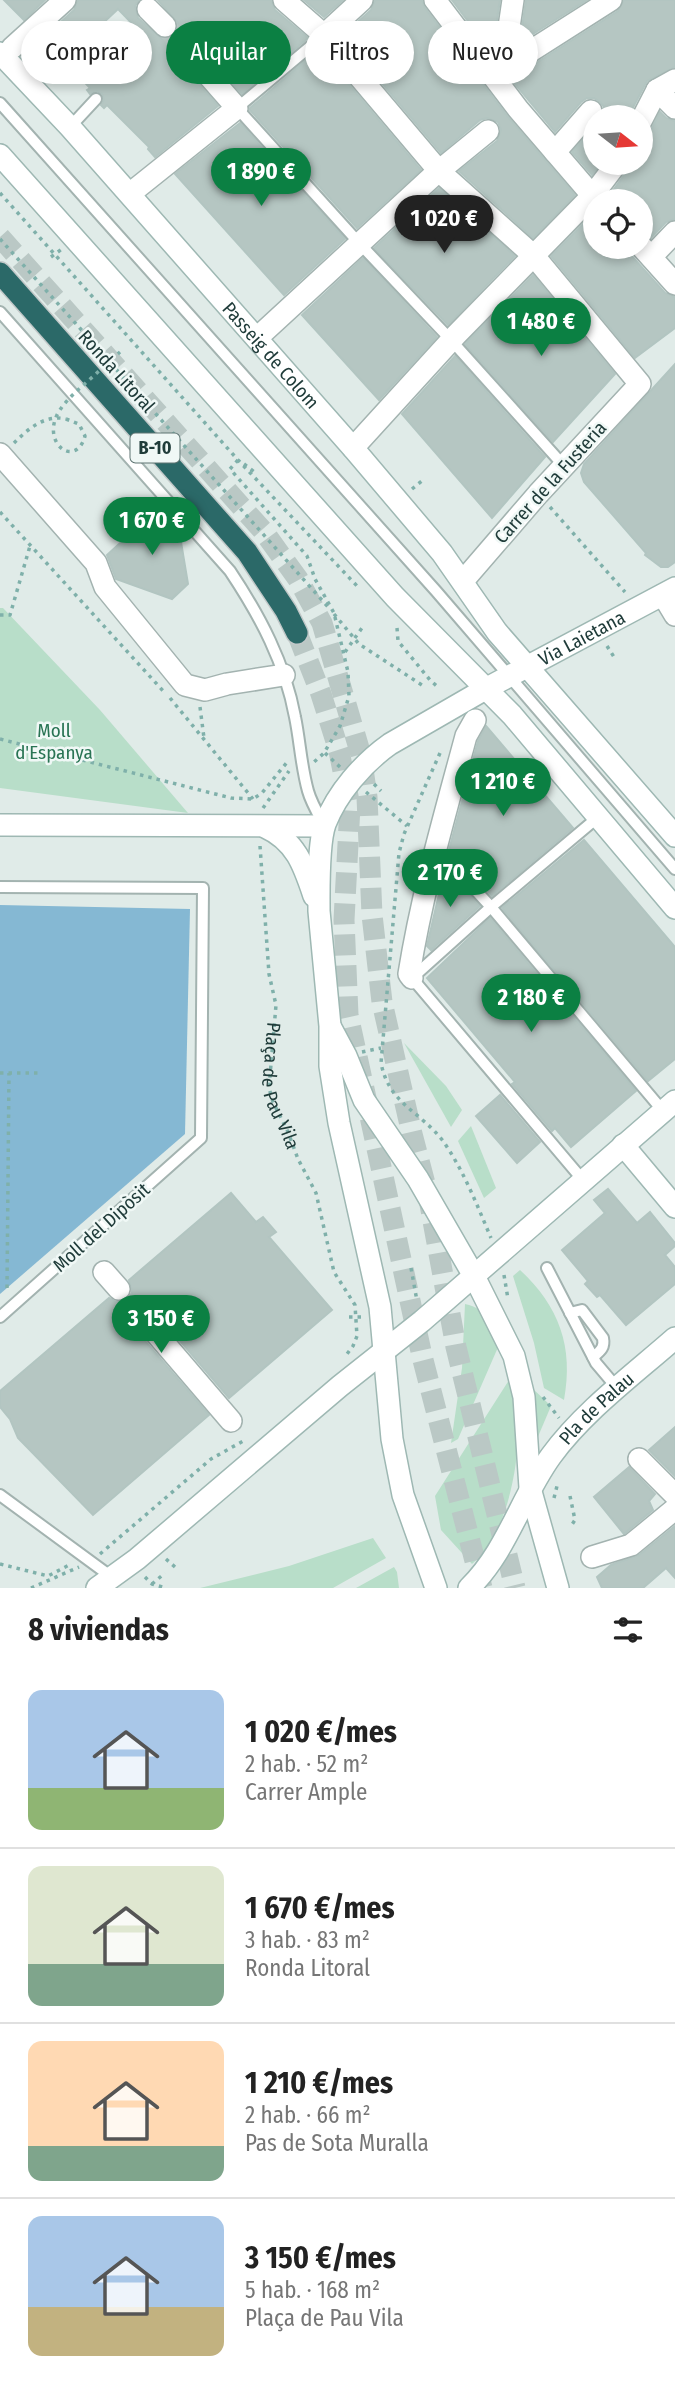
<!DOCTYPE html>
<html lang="es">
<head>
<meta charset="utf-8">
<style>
  :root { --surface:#fff; --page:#f2f2f2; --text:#222; --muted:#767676; --line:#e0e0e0; --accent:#0b8043 }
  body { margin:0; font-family:"Fira Sans Condensed",sans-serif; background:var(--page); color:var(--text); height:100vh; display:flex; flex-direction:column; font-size:26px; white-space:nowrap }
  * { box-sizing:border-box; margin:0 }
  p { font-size:23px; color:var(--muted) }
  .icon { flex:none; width:38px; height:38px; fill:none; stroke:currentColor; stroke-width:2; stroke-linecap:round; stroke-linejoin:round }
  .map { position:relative; height:1588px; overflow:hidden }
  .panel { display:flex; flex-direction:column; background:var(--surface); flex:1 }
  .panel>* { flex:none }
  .guide { position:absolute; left:21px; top:21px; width:634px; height:63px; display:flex; gap:14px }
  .needle { width:46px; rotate:107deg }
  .fabs { position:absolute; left:583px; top:105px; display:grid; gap:14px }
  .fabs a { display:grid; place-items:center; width:70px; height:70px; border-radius:50%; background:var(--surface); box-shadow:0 4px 10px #0003; font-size:35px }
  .price { position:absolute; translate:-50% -60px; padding:0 16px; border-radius:24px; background:var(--accent); color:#fff; font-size:23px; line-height:46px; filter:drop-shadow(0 2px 4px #0008) }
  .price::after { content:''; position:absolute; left:50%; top:42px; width:21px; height:16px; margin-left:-10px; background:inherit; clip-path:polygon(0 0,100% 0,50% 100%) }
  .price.on { background:#222; color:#fff }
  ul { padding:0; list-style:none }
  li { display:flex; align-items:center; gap:21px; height:175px; padding:0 28px }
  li+li { border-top:2px solid var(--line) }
  li span { display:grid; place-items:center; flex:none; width:196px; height:140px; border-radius:14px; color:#555 }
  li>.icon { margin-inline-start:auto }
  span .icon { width:84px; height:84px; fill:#fffc; stroke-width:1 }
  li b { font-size:30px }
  h2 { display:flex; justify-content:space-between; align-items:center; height:84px; padding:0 28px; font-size:30px }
  .chip { padding:0 24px; border-radius:32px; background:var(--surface); box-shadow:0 4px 10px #0003; font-size:24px; line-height:63px }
  .chip.on { background:var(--accent); color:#fff }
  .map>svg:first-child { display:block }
  .green { fill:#b8dec9 }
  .water { fill:#85b8d3 }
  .building { fill:#b5c6c2; stroke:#b2c5c1; stroke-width:2; fill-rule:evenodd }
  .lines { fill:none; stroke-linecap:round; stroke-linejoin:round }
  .street-tunnel { stroke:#bac8c5; stroke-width:21; stroke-dasharray:21 10; stroke-linecap:butt }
  .highway-tunnel { stroke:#bac8c5; stroke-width:21; stroke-dasharray:21 10; stroke-linecap:butt }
  .lane-casing { stroke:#a3b3b0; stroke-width:14 }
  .street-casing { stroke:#a3b3b0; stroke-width:24 }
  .secondary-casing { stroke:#9eb8b3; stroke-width:24 }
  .highway-casing { stroke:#c1c8c8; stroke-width:24 }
  .path { stroke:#7fb0aa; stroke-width:3.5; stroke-dasharray:3.5 5; stroke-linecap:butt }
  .lane { stroke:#fff; stroke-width:10 }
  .street { stroke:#fff; stroke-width:21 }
  .secondary { stroke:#fff; stroke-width:21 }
  .highway { stroke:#2b6968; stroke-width:21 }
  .path-bridge { stroke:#7fb0aa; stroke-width:3.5; stroke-dasharray:3.5 5; stroke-linecap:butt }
  .labels { text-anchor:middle; stroke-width:5; stroke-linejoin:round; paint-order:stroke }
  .shield { fill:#f0f8f6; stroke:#5e7472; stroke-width:2 }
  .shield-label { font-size:18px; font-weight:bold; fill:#203c3a }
  .street-label { font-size:19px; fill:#203c3a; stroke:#f0f8f6 }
  .park-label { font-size:19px; fill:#297454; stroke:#f0f8f6 }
</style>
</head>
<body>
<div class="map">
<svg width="675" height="1588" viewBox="0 0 675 1588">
  <rect width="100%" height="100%" fill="#e0ebe8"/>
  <g class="green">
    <path d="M0 608H3L100 710 188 813 0 788Z"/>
    <path d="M404 1043 446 1086 462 1110 451 1127Z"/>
    <path d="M471 1126 496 1188 484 1198 458 1141Z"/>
    <path d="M520 1270C559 1306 574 1347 564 1400L544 1388 534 1343 513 1276Z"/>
    <path d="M465 1304C488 1308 490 1326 499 1345L458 1439 451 1443 462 1368Z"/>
    <path d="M511 1377C514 1395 518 1413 518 1432 518 1472 505 1537 472 1564L441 1530 435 1496Z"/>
    <path d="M531 1387 551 1406 534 1446Z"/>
    <path d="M373 1538 386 1558 333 1588H200L289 1566Z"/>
    <path d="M394 1567 397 1572 399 1588H356Z"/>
  </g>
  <path class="water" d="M0 905 190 909 185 1134 0 1294Z"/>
  <g class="building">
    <path d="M4 0H45L24 20Z"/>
    <path d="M78 0H139L135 6 138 18 162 39 174 36 178 23 158 0H271L275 10 308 38 242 94 203 50 192 46 186 49 181 55 184 67 218 106 155 157 148 149 149 147 107 105 104 108 101 105 104 100 102 94 97 91 90 94 87 90 90 88 49 44 47 46 41 40 74 10ZM118 9 149 41 117 73 85 40Z"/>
    <path d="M304 0H343L324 17Z"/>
    <path d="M375 0H422L425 8 508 117 575 195 533 238 459 171 497 141 501 130 498 122 487 118 480 120 441 153 342 36 371 10Z"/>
    <path d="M452 0H500L492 53Z"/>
    <path d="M526 0H587L520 42Z"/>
    <path d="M624 0H675V67L647 81 628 117H602L604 107 600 102 594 98H587L581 102 555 132 511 79 618 11Z"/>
    <path d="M319 49 421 170 357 228 250 110V108Z"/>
    <path d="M660 112 666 118 675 121V219L666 222 651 238 640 232V201H610L609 196 627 171 630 163H640V136L651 130Z"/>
    <path d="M240 123 345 239 284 295 175 174Z"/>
    <path d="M595 126V163H601L592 175 572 152Z"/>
    <path d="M439 188 515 256 448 325 374 248Z"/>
    <path d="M593 214 595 247H627L630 254 665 293 675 297V328L635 358 551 256Z"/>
    <path d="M363 258 437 337 379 400 302 315Z"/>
    <path d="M533 275 615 374 553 442 465 344Z"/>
    <path d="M455 356 545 457 492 518 402 414Z"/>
    <path d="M675 364V562L668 567H661L645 555 646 553 584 482 581 473 584 464Z"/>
    <path d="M154 512 172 518 178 524 188 584 172 599 116 579 107 555Z"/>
    <path d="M486 726 573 828 492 896 449 850 478 741Z"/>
    <path d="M584 840 675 947V1059L648 1081 502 908Z"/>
    <path d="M445 868 480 906 431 950 427 946Z"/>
    <path d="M490 918 636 1091 571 1147 555 1128 552 1131 512 1084 515 1082 427 978Z"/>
    <path d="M500 1095 540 1142 517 1163 476 1116Z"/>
    <path d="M608 1189 637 1223 650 1212 675 1243V1246L665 1255 675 1267V1284L626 1325 600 1295 597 1297 585 1284 588 1281 562 1250 605 1213 594 1200Z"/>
    <path d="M231 1193 256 1222 263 1217 276 1232 269 1237 332 1310 229 1398 146 1301 134 1297 127 1301 123 1312 126 1319 209 1415 93 1515 18 1438 10 1419 0 1407V1391L109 1298 116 1302 127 1299 132 1293 129 1280Z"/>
    <path d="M675 1427V1476L649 1450Z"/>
    <path d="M629 1467 655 1494 649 1501 653 1510 624 1534 594 1497Z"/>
    <path d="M675 1526V1578L666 1568 643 1588H602L597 1577 611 1565 639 1555Z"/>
  </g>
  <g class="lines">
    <path class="street-tunnel" d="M165 26 194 59"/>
    <g class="highway-tunnel">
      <path d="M0 237 264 532 298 579 322 623 361 755 367 797 372 915 382 1002 412 1134 429 1199 456 1347 515 1588"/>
      <path d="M297 633 321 694 339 751 350 806 344 920 348 1015 422 1356 482 1588"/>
    </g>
    <defs>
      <g id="lane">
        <path d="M324 35 237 108 360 244 451 340 564 466"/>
        <path d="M0 103 436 591 675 869"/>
        <path d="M70 127 96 99"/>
        <path d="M0 312 230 571C260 616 285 663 295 717 300 741 301 766 308 791 311 802 318 814 324 825"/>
        <path d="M437 848 491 907 663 1111"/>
        <path d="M0 887 203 888 201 1138 0 1317"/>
        <path d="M582 1179 412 978 491 907 597 818"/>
        <path d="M547 1268 596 1363 618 1389"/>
        <path d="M570 1313 582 1310 603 1338C605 1348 600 1351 593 1357"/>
        <path d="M0 1495 113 1578"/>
      </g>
      <g id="street">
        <path d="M284 0 324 35 439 171 534 256 640 384 538 494 463 581"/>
        <path d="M435 0 518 109 597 201"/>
        <path d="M148 9 165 26"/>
        <path d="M324 35 362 0"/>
        <path d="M12 48 65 0"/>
        <path d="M503 68 513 0"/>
        <path d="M493 75 611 0"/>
        <path d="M657 90 675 108"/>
        <path d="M640 123 657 90 675 80"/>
        <path d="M555 152 591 111"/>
        <path d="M137 188 237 108 194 59"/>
        <path d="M640 245 675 284"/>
        <path d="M652 256 675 232"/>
        <path d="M257 338 434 175 488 131"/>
        <path d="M353 448 456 335 592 196 617 163"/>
        <path d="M0 454 96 563 105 587 185 685 205 690 227 684 284 675"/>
        <path d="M663 595 675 615"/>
        <path d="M412 978 409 974C422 893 445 814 466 736L475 720"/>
        <path d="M104 1272 119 1289"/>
        <path d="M136 1310 231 1421"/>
        <path d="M639 1459 675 1495"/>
        <path d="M592 1557 631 1545 675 1509"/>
      </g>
      <g id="secondary">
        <path id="s2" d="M0 53 70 127 353 448 442 553 497 632 675 836"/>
        <path d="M0 155 395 597 512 715 675 908"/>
        <path d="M0 825 324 826"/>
        <path d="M265 827C296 841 304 866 314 896"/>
        <path d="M331 1028 346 1056 364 1100 418 1179 474 1276 514 1356 524 1397 530 1488 558 1588"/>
        <path d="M623 1145 675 1207"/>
        <path d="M97 1588 137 1559 340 1386 422 1321 675 1101"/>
        <path id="s3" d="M436 1588 403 1495 392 1439 380 1307 339 1123 330 1066V1026L319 911C319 889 318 844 325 824 337 793 363 763 390 744L487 688 675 588"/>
        <path id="s4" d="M469 1588C507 1551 520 1499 551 1456 584 1411 633 1375 675 1338"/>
      </g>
      <path id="highway" d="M0 273 247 552 286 611 297 633"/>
    </defs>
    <use href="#lane" class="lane-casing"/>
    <use href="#street" class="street-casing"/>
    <use href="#secondary" class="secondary-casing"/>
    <use href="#highway" class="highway-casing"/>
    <g class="path">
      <path d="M0 193 238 460 358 587"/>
      <path d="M0 239 103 354 114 357V367L329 608"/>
      <path d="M51 257 62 249"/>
      <path d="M105 365 120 352"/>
      <path d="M14 443C28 429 45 414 66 419"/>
      <path d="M238 460 230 469 307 556 315 579 334 613 348 672 349 696 340 726 324 753 314 762"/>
      <path d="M244 464 257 474"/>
      <path d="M412 489 423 480"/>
      <path d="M550 507 625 592"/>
      <path d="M0 512 165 693"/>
      <path d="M334 614 359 644 425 687"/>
      <path d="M0 615H10L30 546"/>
      <path d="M397 628 398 641 430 680 439 688"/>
      <path d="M607 646 614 657"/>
      <path d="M345 652 364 625"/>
      <path d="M170 698 253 799"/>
      <path d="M200 707 204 738"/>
      <path d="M0 739 231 798 253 799 262 793 288 761"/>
      <path d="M325 753 340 767"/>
      <path d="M440 753 404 834 399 853 381 1063C389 1104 420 1111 443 1141 464 1171 477 1205 491 1238"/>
      <path d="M374 784 381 791"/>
      <path d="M366 792 407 826"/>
      <path d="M263 808 289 771"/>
      <path id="s1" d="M260 846 269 974 276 1005 269 1088 273 1102 288 1132 298 1159 316 1193 334 1272 355 1305 357 1336 353 1346 347 1354"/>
      <path d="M362 1052 381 1048"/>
      <path d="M0 1073H41"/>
      <path d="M411 1268 417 1301"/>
      <path d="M504 1275 508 1299"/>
      <path d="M7 1288 9 1073"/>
      <path d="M349 1317H364"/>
      <path d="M543 1397 559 1418"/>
      <path d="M570 1496 575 1520 571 1526"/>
      <path d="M554 1498 558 1482"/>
      <path d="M100 1554 211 1459 245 1440"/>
      <path d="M166 1559 175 1567"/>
      <path d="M0 1564 48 1576 71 1564"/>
      <path d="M145 1577 152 1584 166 1588"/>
      <path d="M152 1584 165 1573"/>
      <path d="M31 1588 79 1567"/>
    </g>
    <use href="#lane" class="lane"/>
    <use href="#street" class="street"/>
    <use href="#secondary" class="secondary"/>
    <use href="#highway" class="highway"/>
    <path class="path-bridge" d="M66 419 79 424 85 436C76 469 41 444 58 413 68 396 87 383 101 369"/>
  </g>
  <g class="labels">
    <rect class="shield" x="130.5" y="433.5" width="49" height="29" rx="5"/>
    <g class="shield-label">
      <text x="155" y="454">B-10</text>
    </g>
    <g class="street-label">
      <text dy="7" stroke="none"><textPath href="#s2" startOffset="406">Passeig de Colom</textPath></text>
      <text transform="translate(117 371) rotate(48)" y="7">Ronda Litoral</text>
      <text transform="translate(550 482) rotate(-48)" y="7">Carrer de la Fusteria</text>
      <text dy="7" stroke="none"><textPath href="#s3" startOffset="1101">Via Laietana</textPath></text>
      <text dy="7" stroke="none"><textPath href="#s1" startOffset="243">Plaça de Pau Vila</textPath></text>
      <text transform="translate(101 1227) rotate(-42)" y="7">Moll del Dipòsit</text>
      <text dy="7" stroke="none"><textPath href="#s4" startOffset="222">Pla de Palau</textPath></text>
    </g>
    <g class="park-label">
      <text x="54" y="737">Moll<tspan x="54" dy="22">d'Espanya</tspan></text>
    </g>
  </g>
</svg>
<div class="fabs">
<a><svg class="needle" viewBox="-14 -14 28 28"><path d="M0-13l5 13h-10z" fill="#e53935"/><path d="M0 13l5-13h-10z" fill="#767676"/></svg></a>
<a><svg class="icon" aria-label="locate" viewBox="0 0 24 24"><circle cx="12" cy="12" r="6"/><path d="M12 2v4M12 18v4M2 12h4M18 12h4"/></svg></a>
</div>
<b class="price" style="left:261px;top:208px">1 890 €</b>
<b class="price on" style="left:444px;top:255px">1 020 €</b>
<b class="price" style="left:541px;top:358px">1 480 €</b>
<b class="price" style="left:152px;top:557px">1 670 €</b>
<b class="price" style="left:503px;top:818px">1 210 €</b>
<b class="price" style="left:450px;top:909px">2 170 €</b>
<b class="price" style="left:531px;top:1034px">2 180 €</b>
<b class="price" style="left:161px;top:1355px">3 150 €</b>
<div class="guide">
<a class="chip">Comprar</a>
<a class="chip on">Alquilar</a>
<a class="chip">Filtros</a>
<a class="chip">Nuevo</a>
</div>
</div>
<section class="panel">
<h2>8 viviendas<svg class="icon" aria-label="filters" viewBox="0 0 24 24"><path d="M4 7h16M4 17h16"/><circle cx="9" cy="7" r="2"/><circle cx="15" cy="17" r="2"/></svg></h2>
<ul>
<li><span style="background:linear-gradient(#a9c7e8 70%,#8fb573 0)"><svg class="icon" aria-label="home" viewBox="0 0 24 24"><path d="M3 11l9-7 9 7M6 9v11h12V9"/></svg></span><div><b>1 020 €/mes</b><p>2 hab. · 52 m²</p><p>Carrer Ample</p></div></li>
<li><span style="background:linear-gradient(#dfe7d0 70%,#7fa58c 0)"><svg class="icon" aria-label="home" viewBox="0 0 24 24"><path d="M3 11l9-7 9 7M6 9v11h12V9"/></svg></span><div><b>1 670 €/mes</b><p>3 hab. · 83 m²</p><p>Ronda Litoral</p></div></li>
<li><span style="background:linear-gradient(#ffd9b3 75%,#7fa58c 0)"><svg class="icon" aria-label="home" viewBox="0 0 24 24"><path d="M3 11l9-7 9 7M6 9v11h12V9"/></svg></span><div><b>1 210 €/mes</b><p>2 hab. · 66 m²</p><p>Pas de Sota Muralla</p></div></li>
<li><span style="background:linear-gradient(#a9c7e8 65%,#c2b280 0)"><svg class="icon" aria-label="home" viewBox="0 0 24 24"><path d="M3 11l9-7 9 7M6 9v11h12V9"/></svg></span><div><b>3 150 €/mes</b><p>5 hab. · 168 m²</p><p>Plaça de Pau Vila</p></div></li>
</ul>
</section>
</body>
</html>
